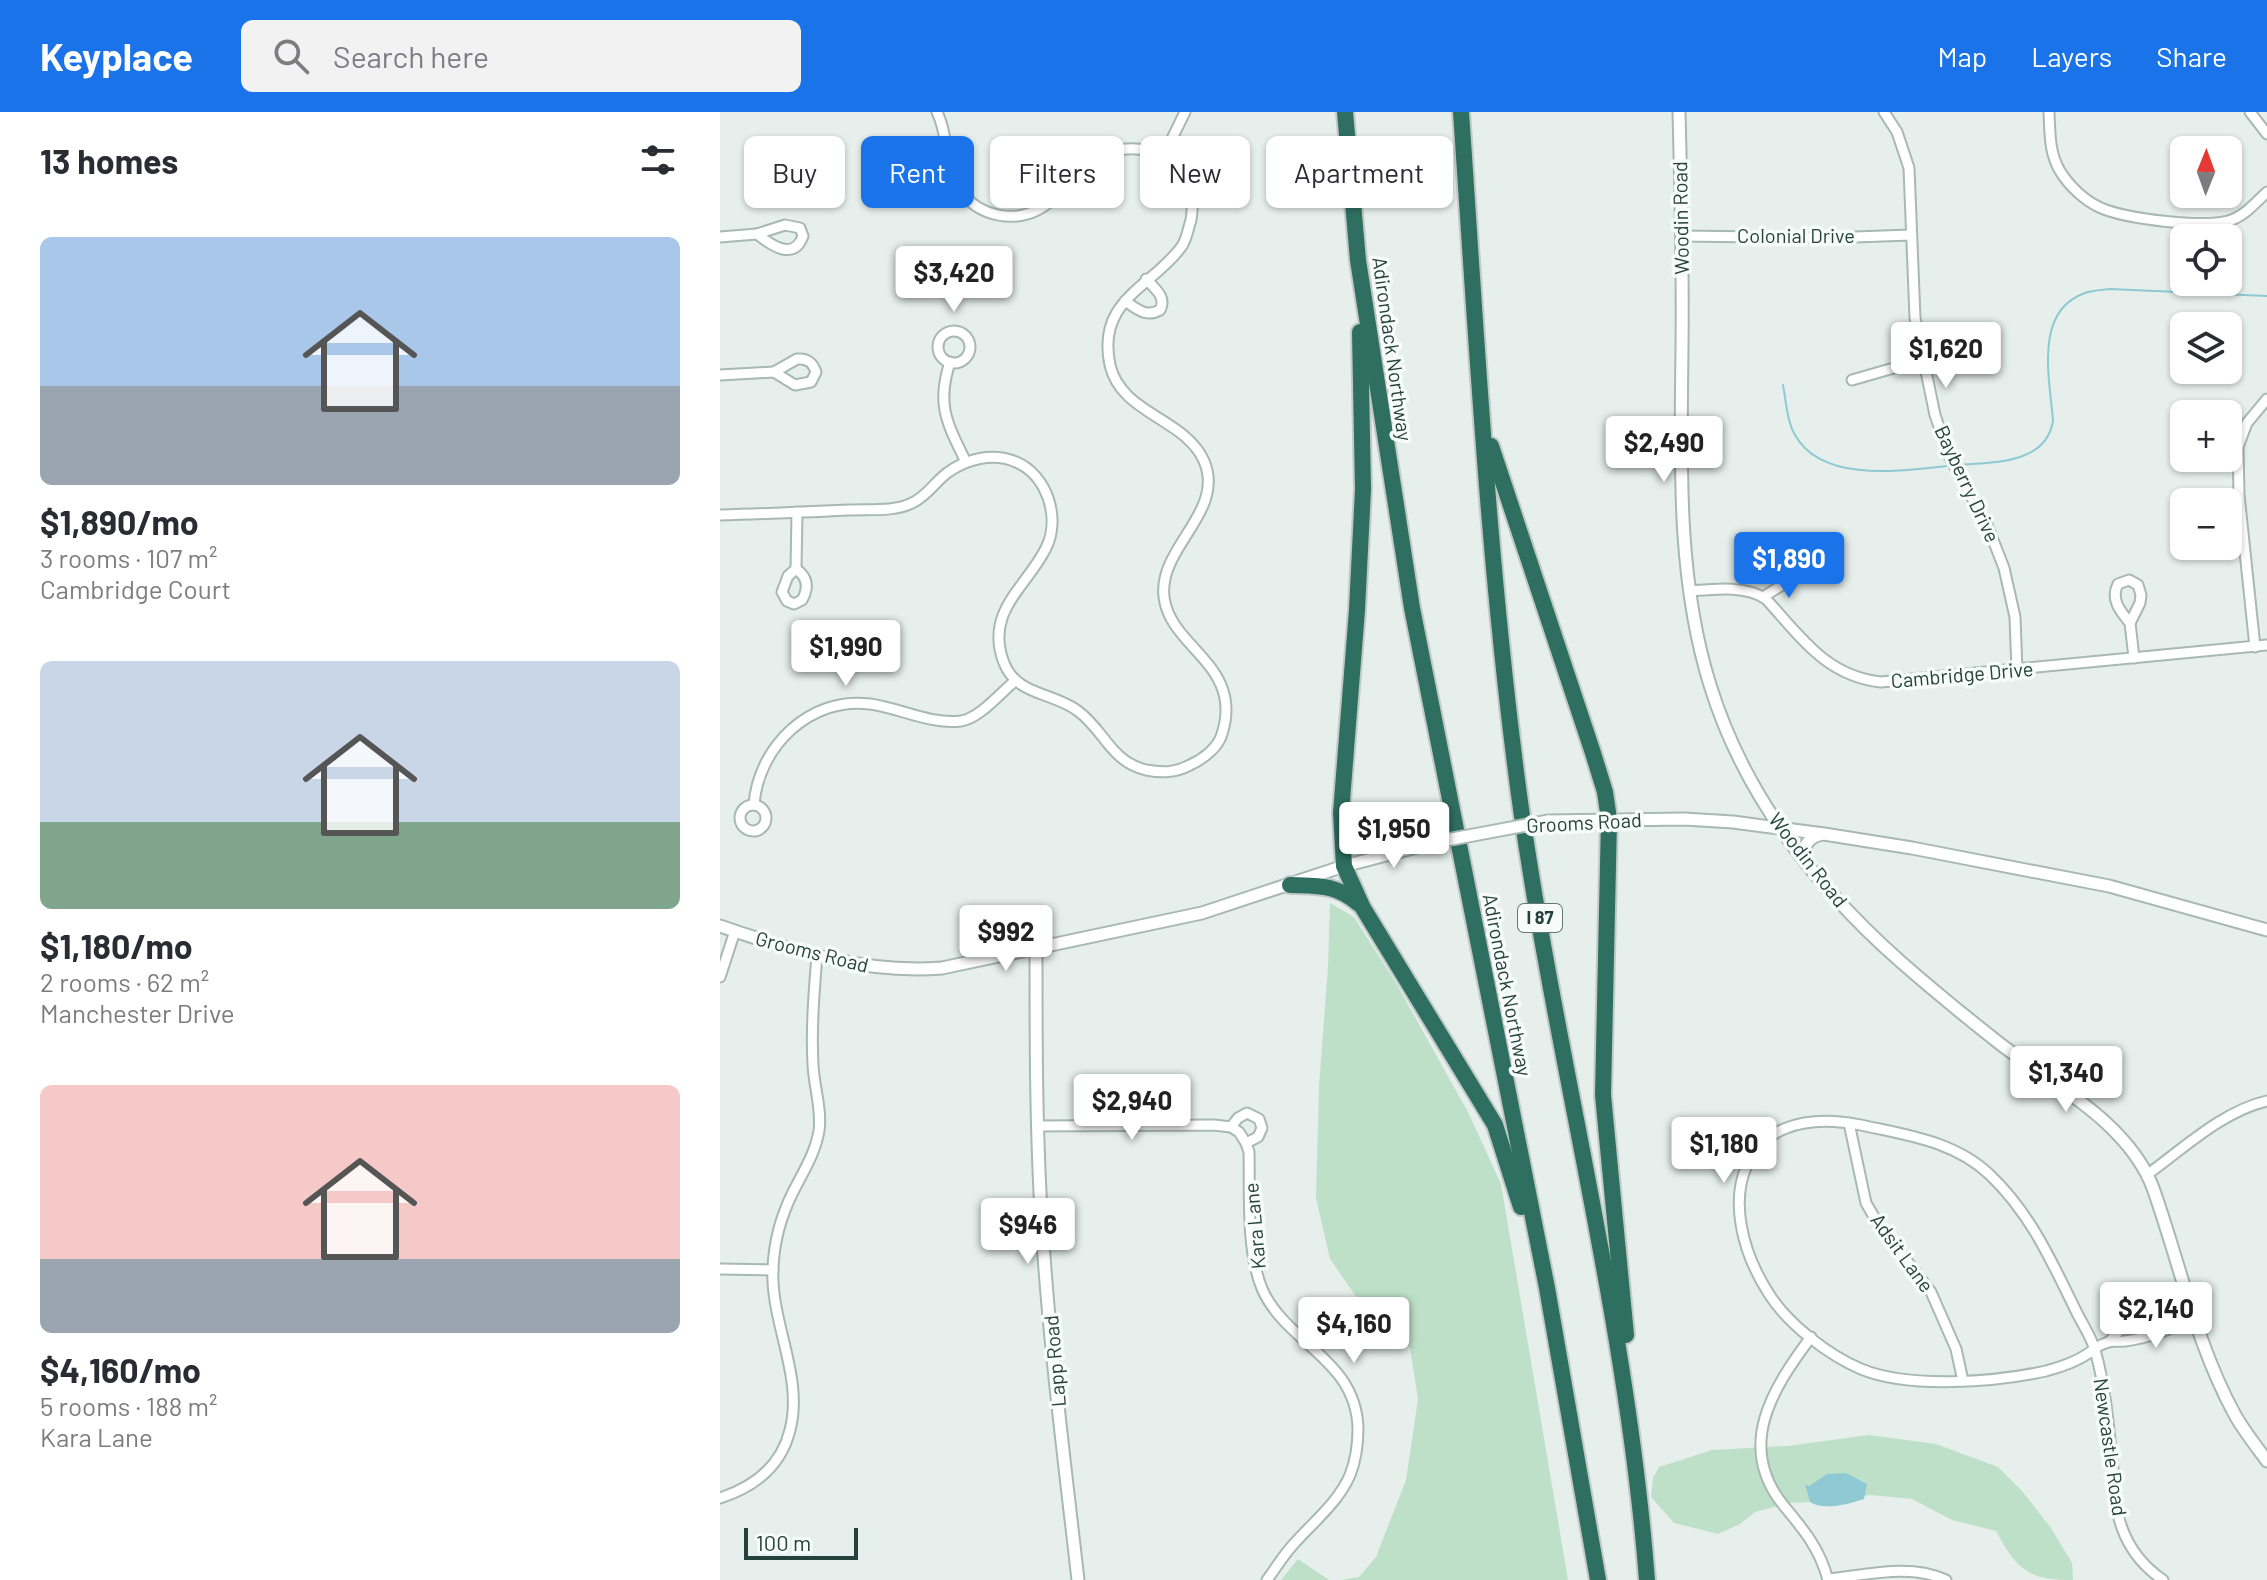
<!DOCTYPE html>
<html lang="en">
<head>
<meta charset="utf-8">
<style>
  :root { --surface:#fff; --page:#f2f2f3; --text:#2b2b33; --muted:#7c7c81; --accent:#1a73e8 }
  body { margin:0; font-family:Barlow,sans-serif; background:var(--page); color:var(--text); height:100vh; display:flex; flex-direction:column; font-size:30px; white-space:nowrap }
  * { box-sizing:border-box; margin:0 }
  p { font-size:26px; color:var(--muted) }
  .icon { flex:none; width:44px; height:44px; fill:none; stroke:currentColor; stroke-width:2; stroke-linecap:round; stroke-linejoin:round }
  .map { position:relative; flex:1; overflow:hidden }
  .sheet { display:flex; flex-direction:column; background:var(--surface); width:720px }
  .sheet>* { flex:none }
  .hud { position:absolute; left:24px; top:24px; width:760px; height:72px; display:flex; gap:16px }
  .needle { width:52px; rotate:1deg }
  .tools { position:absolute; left:1450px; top:24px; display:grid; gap:16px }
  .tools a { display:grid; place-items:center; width:72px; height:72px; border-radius:12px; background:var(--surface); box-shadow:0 2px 6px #0004; font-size:40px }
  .scale { position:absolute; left:24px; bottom:20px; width:114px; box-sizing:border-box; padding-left:8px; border:4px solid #24423a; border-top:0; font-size:22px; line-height:28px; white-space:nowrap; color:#24423a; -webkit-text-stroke:6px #f7fbf9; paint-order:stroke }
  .price { position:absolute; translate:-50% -68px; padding:0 18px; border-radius:8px; background:#fff; color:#222; font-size:26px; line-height:52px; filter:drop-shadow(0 2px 4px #0008) }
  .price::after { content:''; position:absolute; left:50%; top:48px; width:24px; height:18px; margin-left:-12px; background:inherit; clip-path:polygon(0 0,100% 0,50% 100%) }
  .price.current { background:var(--accent); color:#fff }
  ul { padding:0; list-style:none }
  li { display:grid; align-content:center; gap:16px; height:424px; padding:0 40px }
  li span { display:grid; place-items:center; height:248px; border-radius:12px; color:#555 }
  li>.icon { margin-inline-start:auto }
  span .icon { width:144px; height:144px; fill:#fffc; stroke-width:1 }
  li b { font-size:34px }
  h2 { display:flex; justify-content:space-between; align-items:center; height:96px; padding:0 40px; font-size:34px }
  .chip { padding:0 28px; border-radius:12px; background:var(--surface); box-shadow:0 2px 6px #0004; font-size:28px; line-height:72px }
  .chip.current { background:var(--accent); color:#fff }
  header { display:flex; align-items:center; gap:48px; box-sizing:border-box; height:112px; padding:0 40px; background:var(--accent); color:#fff }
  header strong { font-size:38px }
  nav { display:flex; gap:44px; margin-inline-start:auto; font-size:28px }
  .search { width:560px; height:72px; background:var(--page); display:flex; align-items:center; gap:20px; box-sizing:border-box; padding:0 28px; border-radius:12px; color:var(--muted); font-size:30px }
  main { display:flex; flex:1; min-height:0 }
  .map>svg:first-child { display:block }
  .green { fill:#bfe0c8 }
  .water { fill:#8ec9d4 }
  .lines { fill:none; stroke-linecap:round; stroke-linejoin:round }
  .stream { stroke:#8ec9d4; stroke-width:2 }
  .minor-casing { stroke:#a8b8b2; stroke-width:13 }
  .tertiary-casing { stroke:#a8b8b2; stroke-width:15 }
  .motorway-casing { stroke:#c2cac8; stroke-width:20 }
  .minor { stroke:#fff; stroke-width:9 }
  .tertiary { stroke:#fff; stroke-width:11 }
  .motorway { stroke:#2f6f62; stroke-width:16 }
  .tertiary-bridge-casing { stroke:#a8b8b2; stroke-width:15; stroke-linecap:butt }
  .tertiary-bridge { stroke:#fff; stroke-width:11 }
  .labels { text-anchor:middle; stroke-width:7; stroke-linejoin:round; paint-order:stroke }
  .shield { fill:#f7fbf9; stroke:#637a73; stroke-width:2 }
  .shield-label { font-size:18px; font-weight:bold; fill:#24423a }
  .street-label { font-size:20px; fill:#24423a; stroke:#f7fbf9 }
</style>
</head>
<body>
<header>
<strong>Keyplace</strong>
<div class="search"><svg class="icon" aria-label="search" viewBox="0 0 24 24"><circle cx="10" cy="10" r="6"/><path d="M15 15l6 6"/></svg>Search here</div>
<nav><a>Map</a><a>Layers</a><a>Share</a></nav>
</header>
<main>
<section class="sheet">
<h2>13 homes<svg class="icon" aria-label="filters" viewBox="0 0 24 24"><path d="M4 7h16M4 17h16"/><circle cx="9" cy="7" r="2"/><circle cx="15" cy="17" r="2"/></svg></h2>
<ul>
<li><span style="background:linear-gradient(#a9c7e8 60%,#9aa5b1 0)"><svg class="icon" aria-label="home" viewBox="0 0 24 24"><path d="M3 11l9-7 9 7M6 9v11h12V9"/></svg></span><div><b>$1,890/mo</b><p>3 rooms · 107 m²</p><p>Cambridge Court</p></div></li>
<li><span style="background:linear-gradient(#c9d6e8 65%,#7fa58c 0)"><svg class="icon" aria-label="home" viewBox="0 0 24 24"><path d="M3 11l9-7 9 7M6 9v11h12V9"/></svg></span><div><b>$1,180/mo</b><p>2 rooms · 62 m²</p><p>Manchester Drive</p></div></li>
<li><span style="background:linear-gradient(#f6c9c9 70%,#9aa5b1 0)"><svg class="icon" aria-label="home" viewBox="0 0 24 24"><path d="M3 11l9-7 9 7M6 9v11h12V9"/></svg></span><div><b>$4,160/mo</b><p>5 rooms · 188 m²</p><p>Kara Lane</p></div></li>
</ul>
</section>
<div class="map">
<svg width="1547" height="1468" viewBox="0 0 1547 1468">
  <rect width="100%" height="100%" fill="#e6efeb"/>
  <g class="green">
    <path d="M610 791 634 805 676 871 748 1000 781 1072 848 1468H621L639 1465 656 1445 686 1368 698 1287 690 1236 635 1183 610 1147 596 1086 599 974 608 854Z"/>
    <path d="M1149 1323 1216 1332 1278 1355 1302 1379 1331 1416 1352 1451 1353 1468C1307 1468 1297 1457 1276 1419L1232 1408 1192 1387 1151 1383 1097 1390 1068 1391 1035 1400 1020 1412 998 1422 954 1411 931 1385 933 1366 939 1355 992 1338 1067 1334Z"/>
    <path d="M578 1447 609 1468H561Z"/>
  </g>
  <path class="water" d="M1126 1361 1147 1372 1144 1387C1129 1392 1103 1399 1090 1390L1085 1372 1089 1374 1107 1362Z"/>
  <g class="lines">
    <g class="stream">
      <path d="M1063 273C1066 289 1067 309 1075 323 1102 371 1180 359 1227 354"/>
      <path d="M1240 353C1274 350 1326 352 1333 309 1330 268 1313 199 1365 181 1372 178 1382 178 1390 177L1547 184"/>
    </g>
    <defs>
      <g id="minor">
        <path d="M1164 0 1177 20 1189 56 1195 206 1215 303 1229 344 1268 415 1284 456 1295 505 1297 559"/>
        <path d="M1329 0C1330 20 1329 41 1340 59 1349 74 1365 89 1381 96 1407 107 1481 116 1508 109 1524 105 1535 91 1547 80"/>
        <path d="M1530 0 1547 22"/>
        <path d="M444 43 465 0"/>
        <path d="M65 113 80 116 83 124C74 149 52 134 37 122Z"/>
        <path d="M961 124 1106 126 1191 123"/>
        <path d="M0 125 37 122"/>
        <path d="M405 189C417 197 426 206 440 198 447 185 435 177 426 167"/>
        <circle cx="234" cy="235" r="16"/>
        <path d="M77 247C88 246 93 251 96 260L91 270 75 273 54 260Z"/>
        <path d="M230 250C216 293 227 311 246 350"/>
        <path d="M0 263 54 260"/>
        <path d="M1132 268 1240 237"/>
        <path d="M0 403C43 402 86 400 129 398 148 397 175 400 192 391 206 385 215 370 227 361 246 347 273 340 296 350 327 363 341 406 326 436 307 475 264 499 284 551 297 584 333 580 358 599 385 619 390 649 426 658 442 661 455 661 470 653 483 647 498 636 502 622 524 553 450 536 444 485 438 435 506 400 484 349 465 306 401 302 390 253 376 187 433 175 462 134 467 126 468 117 471 108 473 96 473 84 468 73 463 62 456 50 445 44 443 43 430 40 428 39 356 21 347 117 278 103 263 100 249 91 240 78 225 56 229 24 217 0"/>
        <path d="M1106 433 1113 437 1114 450 1095 462 1078 463 1089 444Z"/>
        <path d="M76 457C88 465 89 476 82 488L74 492 67 489 62 480 68 464Z"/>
        <path d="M76 457 77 400"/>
        <path d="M1409 468 1418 473 1421 483 1420 491 1410 511C1400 499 1390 487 1398 472Z"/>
        <path d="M970 479C994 477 1026 473 1046 487 1081 525 1106 564 1161 570L1547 533"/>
        <path d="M1043 485 1078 463"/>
        <path d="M1410 511 1414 546"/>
        <path d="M1535 535 1519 383 1518 335 1527 311 1547 287"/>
        <circle cx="33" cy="706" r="13"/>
        <path d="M34 693C38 635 90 584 150 592 180 596 211 613 241 609 260 606 280 581 295 569"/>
        <path d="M0 865 15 819"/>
        <path d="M527 1001 539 1007 542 1016 538 1025 526 1031 519 1020 511 1015 518 1006Z"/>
        <path d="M1129 1011 1146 1091 1157 1110 1211 1180 1236 1237 1243 1269"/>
        <path d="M317 1014 494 1013 511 1015"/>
        <path d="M526 1031 529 1040C530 1082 526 1141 543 1179 568 1232 636 1248 638 1316 638 1332 636 1348 630 1363 618 1391 592 1411 572 1434 563 1444 555 1457 547 1468"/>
        <path d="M1428 1062C1464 1036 1503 999 1547 989"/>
        <path d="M0 1157 53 1158"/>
        <path d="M1091 1225C1053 1276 1015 1334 1064 1394 1084 1418 1100 1437 1108 1468"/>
        <path d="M1390 1229C1407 1206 1439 1193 1466 1184"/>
        <path d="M0 1386C34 1375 61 1355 70 1318 84 1264 50 1210 53 1156 54 1130 61 1104 73 1080 83 1060 95 1042 99 1019 102 997 94 975 93 953 91 917 94 880 97 844"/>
        <path d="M1108 1467C1146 1463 1190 1451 1226 1468"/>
        <path d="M1443 1468C1424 1455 1410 1438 1402 1416 1395 1398 1395 1377 1393 1357 1389 1318 1386 1277 1375 1238 1371 1224 1361 1210 1355 1197 1331 1148 1310 1101 1270 1063 1235 1029 1186 1023 1141 1013 1016 988 991 1092 1049 1182 1068 1212 1108 1243 1141 1257 1189 1277 1276 1270 1326 1259 1341 1255 1356 1250 1369 1241 1375 1237 1378 1233 1386 1231 1392 1228 1398 1230 1405 1229 1428 1226 1454 1216 1474 1205"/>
      </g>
      <g id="tertiary">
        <path d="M959 0C961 78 963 156 962 234 961 347 956 464 990 573 1024 683 1096 775 1181 850 1213 878 1246 905 1279 931 1332 972 1408 1010 1433 1076 1460 1152 1476 1232 1515 1303 1524 1319 1536 1334 1547 1349"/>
        <path d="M828 709 964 707 1013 710 1104 722 1192 736 1389 774 1547 818"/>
        <path d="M1085 750C1082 735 1087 725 1103 722"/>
        <path d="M0 814C72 839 145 862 222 856L482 801 624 754 716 730"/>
        <path d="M316 837C316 924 316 1012 321 1099 328 1222 344 1345 358 1468"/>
      </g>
      <g id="motorway">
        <path d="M625 0 638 148 692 496 827 1176 878 1468"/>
        <path d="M741 0C757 232 769 466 801 697 838 955 907 1208 927 1468"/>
        <path d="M640 220 643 377 637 498 621 701 624 754 643 796 775 1013 801 1095"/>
        <path d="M771 334 873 641 885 680 889 707 883 983 906 1223"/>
        <path d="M570 773C599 774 616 772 639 792"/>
      </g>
    </defs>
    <use href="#minor" class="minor-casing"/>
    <use href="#tertiary" class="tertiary-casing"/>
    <use href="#motorway" class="motorway-casing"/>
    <use href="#minor" class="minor"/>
    <use href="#tertiary" class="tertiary"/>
    <use href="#motorway" class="motorway"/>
    <defs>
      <path id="tertiary-bridge" d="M716 730 828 709"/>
    </defs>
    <use href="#tertiary-bridge" class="tertiary-bridge-casing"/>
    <use href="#tertiary-bridge" class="tertiary-bridge"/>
  </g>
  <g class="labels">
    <rect class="shield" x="798" y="792" width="44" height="28" rx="6"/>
    <g class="shield-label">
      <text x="820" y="812">I 87</text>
    </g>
    <g class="street-label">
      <text transform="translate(961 106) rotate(-91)" y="7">Woodin Road</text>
      <text x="1076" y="131">Colonial Drive</text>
      <text transform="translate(672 237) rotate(82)" y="7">Adirondack Northway</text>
      <text transform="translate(1247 372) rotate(65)" y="7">Bayberry Drive</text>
      <text transform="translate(1242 563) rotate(-5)" y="7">Cambridge Drive</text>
      <text transform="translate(864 711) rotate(-3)" y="7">Grooms Road</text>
      <text transform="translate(1088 748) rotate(52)" y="7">Woodin Road</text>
      <text transform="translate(92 840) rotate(14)" y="7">Grooms Road</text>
      <text transform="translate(787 873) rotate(79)" y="7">Adirondack Northway</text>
      <text transform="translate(535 1114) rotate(-95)" y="7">Kara Lane</text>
      <text transform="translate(1182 1141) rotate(54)" y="7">Adsit Lane</text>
      <text transform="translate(335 1249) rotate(-95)" y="7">Lapp Road</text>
      <text transform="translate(1390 1335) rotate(82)" y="7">Newcastle Road</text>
    </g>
  </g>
</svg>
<div class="tools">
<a><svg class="needle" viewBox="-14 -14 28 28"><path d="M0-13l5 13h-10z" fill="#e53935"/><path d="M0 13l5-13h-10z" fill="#7c7c81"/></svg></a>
<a><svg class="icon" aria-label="locate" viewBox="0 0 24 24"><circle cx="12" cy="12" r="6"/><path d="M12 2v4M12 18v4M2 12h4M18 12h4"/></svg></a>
<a><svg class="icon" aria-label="layers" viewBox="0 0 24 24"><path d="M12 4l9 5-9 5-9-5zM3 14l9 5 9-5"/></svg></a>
<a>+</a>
<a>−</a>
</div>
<div class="scale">100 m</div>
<b class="price" style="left:234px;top:202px">$3,420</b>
<b class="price" style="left:1226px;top:278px">$1,620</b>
<b class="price" style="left:944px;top:372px">$2,490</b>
<b class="price current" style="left:1069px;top:488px">$1,890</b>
<b class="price" style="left:126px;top:576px">$1,990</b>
<b class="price" style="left:674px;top:758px">$1,950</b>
<b class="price" style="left:286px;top:861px">$992</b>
<b class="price" style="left:1346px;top:1002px">$1,340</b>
<b class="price" style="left:412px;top:1030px">$2,940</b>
<b class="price" style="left:1004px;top:1073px">$1,180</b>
<b class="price" style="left:308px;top:1154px">$946</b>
<b class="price" style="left:1436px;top:1238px">$2,140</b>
<b class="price" style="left:634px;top:1253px">$4,160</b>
<div class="hud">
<a class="chip">Buy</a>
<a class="chip current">Rent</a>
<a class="chip">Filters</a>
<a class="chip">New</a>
<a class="chip">Apartment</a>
</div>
</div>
</main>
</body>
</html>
